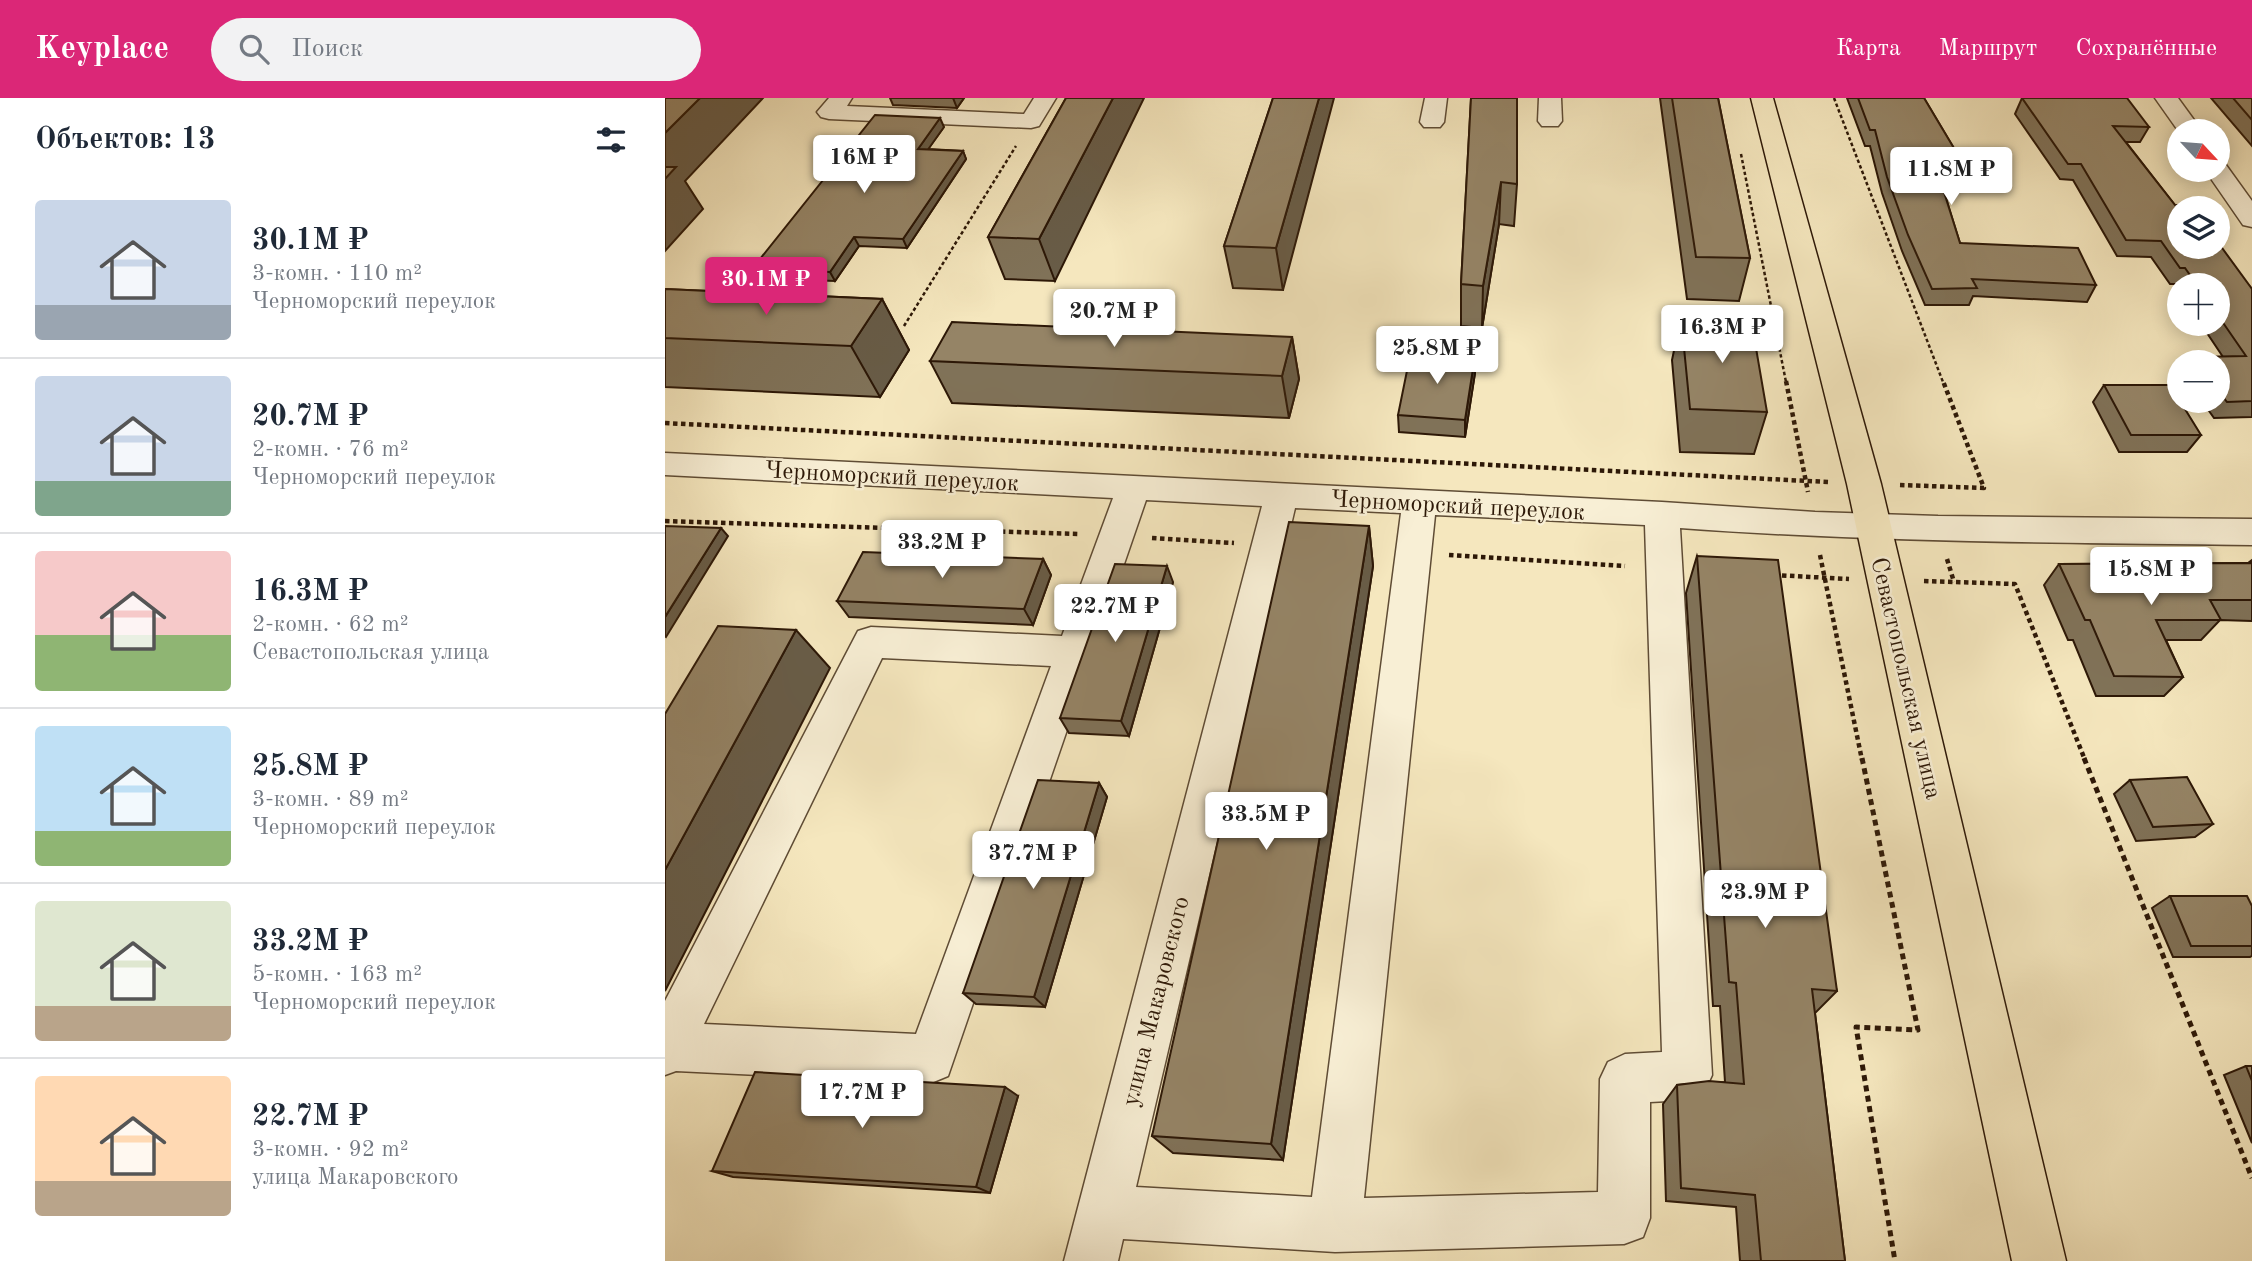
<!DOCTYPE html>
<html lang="ru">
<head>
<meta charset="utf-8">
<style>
  :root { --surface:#fff; --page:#f2f2f3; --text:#1f2937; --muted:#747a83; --line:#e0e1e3; --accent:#db2777 }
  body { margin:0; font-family:"Old Standard TT",serif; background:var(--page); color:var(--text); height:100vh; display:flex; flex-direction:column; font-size:26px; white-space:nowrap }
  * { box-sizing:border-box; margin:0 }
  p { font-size:23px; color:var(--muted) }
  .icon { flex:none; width:38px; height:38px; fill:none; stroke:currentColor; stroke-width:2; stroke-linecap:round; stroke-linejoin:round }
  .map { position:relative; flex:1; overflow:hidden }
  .sheet { display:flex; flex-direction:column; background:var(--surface); width:665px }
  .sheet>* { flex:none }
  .needle { width:46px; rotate:116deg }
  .fabs { position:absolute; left:1502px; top:21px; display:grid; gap:14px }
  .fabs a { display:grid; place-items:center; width:63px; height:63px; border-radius:50%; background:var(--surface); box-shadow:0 4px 18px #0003; font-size:35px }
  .price { position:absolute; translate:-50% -60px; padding:0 16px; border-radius:7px; background:#fff; color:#222; font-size:23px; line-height:46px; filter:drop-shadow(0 2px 4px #0008) }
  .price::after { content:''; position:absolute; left:50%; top:42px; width:21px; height:16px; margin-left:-10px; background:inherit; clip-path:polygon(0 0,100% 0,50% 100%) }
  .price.active { background:var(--accent); color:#fff }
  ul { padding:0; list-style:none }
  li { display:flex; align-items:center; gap:21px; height:175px; padding:0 35px }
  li+li { border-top:2px solid var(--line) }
  li span { display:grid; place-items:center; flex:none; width:196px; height:140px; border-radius:7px; color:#555 }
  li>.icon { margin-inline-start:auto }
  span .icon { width:84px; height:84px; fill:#fffc; stroke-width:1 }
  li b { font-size:30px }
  h2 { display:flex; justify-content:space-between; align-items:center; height:84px; padding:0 35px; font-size:30px }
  header { display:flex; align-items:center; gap:42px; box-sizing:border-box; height:98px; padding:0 35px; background:var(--accent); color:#fff }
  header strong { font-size:33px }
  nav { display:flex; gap:38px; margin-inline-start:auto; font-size:24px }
  .search { width:490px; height:63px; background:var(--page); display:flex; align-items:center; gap:18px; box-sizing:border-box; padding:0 24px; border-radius:38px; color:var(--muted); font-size:26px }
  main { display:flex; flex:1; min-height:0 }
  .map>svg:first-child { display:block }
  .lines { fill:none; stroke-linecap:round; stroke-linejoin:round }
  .minor-casing { stroke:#5f4c35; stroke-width:3 }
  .major-casing { stroke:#2d1807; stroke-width:3 }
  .path-far2 { stroke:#2d1807; stroke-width:2.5; stroke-dasharray:3.5 2.5; stroke-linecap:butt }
  .path-far1 { stroke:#2d1807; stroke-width:4.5; stroke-dasharray:4.5 3.5; stroke-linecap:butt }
  .path { stroke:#2d1807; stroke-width:5; stroke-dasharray:6 4.5; stroke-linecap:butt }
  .minor { fill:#f8efd5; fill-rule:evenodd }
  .major { fill:#f5e7be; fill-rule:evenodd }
  .wall { fill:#807258; stroke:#2d1807; stroke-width:2 }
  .shaded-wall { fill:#685c47; stroke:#2d1807; stroke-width:2 }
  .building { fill:#958466; stroke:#2d1807; stroke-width:2 }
  .labels { text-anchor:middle; stroke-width:5; stroke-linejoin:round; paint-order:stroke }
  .street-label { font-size:24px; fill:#2d1807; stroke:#f8efd5 }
</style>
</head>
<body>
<header>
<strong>Keyplace</strong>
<div class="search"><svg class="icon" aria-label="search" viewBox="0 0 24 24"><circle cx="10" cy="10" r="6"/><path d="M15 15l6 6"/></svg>Поиск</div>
<nav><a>Карта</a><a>Маршрут</a><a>Сохранённые</a></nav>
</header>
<main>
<section class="sheet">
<h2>Объектов: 13<svg class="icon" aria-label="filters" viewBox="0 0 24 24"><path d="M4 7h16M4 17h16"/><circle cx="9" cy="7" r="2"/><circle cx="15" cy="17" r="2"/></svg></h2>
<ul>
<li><span style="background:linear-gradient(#c9d6e8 75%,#9aa5b1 0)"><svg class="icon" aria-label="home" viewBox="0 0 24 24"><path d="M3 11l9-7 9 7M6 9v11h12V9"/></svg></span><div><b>30.1M ₽</b><p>3-комн. · 110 m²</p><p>Черноморский переулок</p></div></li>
<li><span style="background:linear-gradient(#c9d6e8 75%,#7fa58c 0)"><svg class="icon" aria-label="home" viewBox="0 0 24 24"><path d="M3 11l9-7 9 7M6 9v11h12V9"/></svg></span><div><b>20.7M ₽</b><p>2-комн. · 76 m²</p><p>Черноморский переулок</p></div></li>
<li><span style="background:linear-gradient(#f6c9c9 60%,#8fb573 0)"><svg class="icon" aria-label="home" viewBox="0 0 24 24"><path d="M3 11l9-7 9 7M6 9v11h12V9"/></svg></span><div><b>16.3M ₽</b><p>2-комн. · 62 m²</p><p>Севастопольская улица</p></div></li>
<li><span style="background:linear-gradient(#bfe0f5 75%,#8fb573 0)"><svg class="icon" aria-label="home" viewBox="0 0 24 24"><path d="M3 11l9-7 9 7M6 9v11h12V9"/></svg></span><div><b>25.8M ₽</b><p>3-комн. · 89 m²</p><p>Черноморский переулок</p></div></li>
<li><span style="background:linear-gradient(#dfe7d0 75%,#b9a48a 0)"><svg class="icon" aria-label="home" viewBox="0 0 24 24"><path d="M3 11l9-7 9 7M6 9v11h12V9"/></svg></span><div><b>33.2M ₽</b><p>5-комн. · 163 m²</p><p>Черноморский переулок</p></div></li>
<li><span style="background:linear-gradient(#ffd9b3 75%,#b9a48a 0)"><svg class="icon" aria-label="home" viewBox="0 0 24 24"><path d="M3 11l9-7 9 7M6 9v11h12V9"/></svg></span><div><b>22.7M ₽</b><p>3-комн. · 92 m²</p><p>улица Макаровского</p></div></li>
</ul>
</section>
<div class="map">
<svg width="1587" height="1163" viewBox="0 0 1587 1163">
  <rect width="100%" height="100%" fill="#f5e7be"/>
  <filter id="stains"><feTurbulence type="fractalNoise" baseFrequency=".00286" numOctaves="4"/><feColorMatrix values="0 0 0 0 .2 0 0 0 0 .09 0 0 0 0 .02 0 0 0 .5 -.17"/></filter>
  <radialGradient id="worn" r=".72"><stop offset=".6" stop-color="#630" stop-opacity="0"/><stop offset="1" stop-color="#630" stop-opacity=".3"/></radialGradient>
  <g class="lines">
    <defs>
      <g id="minor">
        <path d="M164 0H187L182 8 359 16 369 0H391L374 28 366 30 164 21 156 19 152 14Z"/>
        <path d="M760 0H782L779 24 775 29H759L755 24Z"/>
        <path d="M874 0H896L897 23 893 28H877L873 23Z"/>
        <path d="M1490 0H1513L1537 33 1514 34Z"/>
        <path d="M1552 65 1561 67 1587 103V129L1578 127 1540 72H1552Z"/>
        <path d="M0 355 997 404 1150 414 1273 418 1587 421V447C1396 445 1206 444 1015 430L1047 977 1039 994 1022 1002 985 1004V1120L978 1139 959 1146 670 1154 458 1141 453 1163H399L597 408 481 402 283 978 266 985 11 973 0 977V903L193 533 206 529 397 538 448 400 0 377ZM630 410 736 415 647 1099 471 1089ZM770 417 980 427 997 954 960 956 943 964 935 981 933 1094 699 1100ZM217 560 386 568 251 936 39 926Z"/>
      </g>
      <path id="major" d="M1086 0H1108L1216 386 1401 1163H1347L1182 386Z"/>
    </defs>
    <use href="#minor" class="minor-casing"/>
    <use href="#major" class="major-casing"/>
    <g class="path-far2">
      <path d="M1169 0 1278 284"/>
      <path d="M1076 56 1121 284"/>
      <path d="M239 228 351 48"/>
    </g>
    <g class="path-far1">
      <path d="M1121 283 1143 394"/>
      <path d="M0 325 1163 384"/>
      <path d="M1235 387 1319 390 1278 283"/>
      <path d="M0 423 415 436"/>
      <path d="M487 440 569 445"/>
      <path d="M784 457 960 468"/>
      <path d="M1155 457 1197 662"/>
      <path d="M1282 461 1289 484"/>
      <path d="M1109 477 1184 481"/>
      <path d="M1259 483 1350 486 1420 662"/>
    </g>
    <g class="path">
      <path d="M1197 660 1253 932 1191 929 1230 1163"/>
      <path d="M1419 660 1587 1080"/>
    </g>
    <use href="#minor" class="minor"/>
    <use href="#major" class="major"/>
  </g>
  <g class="wall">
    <path d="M225 0H299L292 10 228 7Z"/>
    <path d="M401 0 390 183 340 181 323 139Z"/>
    <path d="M608 0 618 192 568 190 559 148Z"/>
    <path d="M806 0 852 86 849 128 834 126 817 230 796 228V186Z"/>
    <path d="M995 0H1053L1085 160 1074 203 1022 201Z"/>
    <path d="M1182 0H1259L1296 62 1290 78H1274L1295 145 1431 187 1422 204 1308 198 1304 207H1260L1237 153 1217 95 1205 48H1200Z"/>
    <path d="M1357 0 1484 29 1475 44H1461L1510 107 1587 191V319L1549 320 1537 303H1552V264H1525L1529 259H1558L1536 226H1552V187H1514V192L1510 186H1505L1486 159 1452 158 1408 82 1395 81 1350 16Z"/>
    <path d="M1546 0H1587V48Z"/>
    <path d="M279 29 263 51 298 53 301 61 242 150 194 148 170 183 93 180 87 171Z"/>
    <path d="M0 191 217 201 244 252 215 299 0 289Z"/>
    <path d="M1016 219 1102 314 1089 356 1015 354 1007 262Z"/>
    <path d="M627 239 634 281 624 320 287 305 265 263Z"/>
    <path d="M810 258V275L800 339 734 334 733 317Z"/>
    <path d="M1439 287 1536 337 1522 354H1454L1428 304Z"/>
    <path d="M704 428 708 468 618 1062 508 1055 487 1038Z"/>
    <path d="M1032 458 1172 893 1150 915 1180 1163H1075L1071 1109 1001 1103 998 1006 1012 987 1060 984 1055 908H1048L1021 495Z"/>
    <path d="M378 461 386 477 368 527 184 519 172 503Z"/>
    <path d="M1587 462V523L1555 522 1536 542H1501L1518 579 1499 598H1431L1408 542H1403L1379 487 1394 466 1583 465Z"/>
    <path d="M508 484 464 638 404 635 395 620Z"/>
    <path d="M1465 682 1548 726 1530 739 1471 743 1449 696Z"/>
    <path d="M434 685 442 699 380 909 311 906 298 895Z"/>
    <path d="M1505 798 1587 808V858L1585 859H1508L1487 810Z"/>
    <path d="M1581 968H1587V1045L1559 977Z"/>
    <path d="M353 998 325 1095 68 1079 47 1073Z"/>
  </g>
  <g class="shaded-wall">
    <path d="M35 0H98L20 83 38 111 0 153V35Z"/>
    <path d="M288 0H299L292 10Z"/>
    <path d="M448 0H479L390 183 374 141Z"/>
    <path d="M654 0H669L618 192 611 150Z"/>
    <path d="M275 20 279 29 257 60 253 51Z"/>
    <path d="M298 53 301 61 242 150 238 141Z"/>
    <path d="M836 84 834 126 817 230 818 188Z"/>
    <path d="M189 139 194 148 170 183 165 174Z"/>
    <path d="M217 201 244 252 215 299 186 248Z"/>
    <path d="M627 239 634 281 624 320 617 278Z"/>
    <path d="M810 258V275L800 339V322Z"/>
    <path d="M704 428 708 468 618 1062 606 1046Z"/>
    <path d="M56 430 63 438 1 539 0 538V519Z"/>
    <path d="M378 461 386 477 368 527 359 511Z"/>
    <path d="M502 468 508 484 464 638 456 623Z"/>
    <path d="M131 532 165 570 0 893V772Z"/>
    <path d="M434 685 442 699 380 909 369 899Z"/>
    <path d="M340 989 353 998 325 1095 311 1089Z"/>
  </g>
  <g class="building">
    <path d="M0 0H35L0 35Z"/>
    <path d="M401 0H448L374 141 323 139Z"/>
    <path d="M608 0H654L611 150 559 148Z"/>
    <path d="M806 0H852V86L836 84 818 188 796 186Z"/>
    <path d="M1007 0H1053L1085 160 1031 159Z"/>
    <path d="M1193 0H1259L1296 62H1269L1295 145 1413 150 1431 187 1307 181 1312 190 1267 191 1243 137 1222 79 1210 32H1205Z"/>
    <path d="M1357 0H1462L1484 29 1448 28 1510 107H1527L1529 110H1514V149H1552V143L1587 191V303L1562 304 1552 291V264H1532L1529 259 1581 258 1552 216V187H1532L1520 170H1515L1496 143 1461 142 1416 66H1403Z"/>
    <path d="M1568 0H1587V22Z"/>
    <path d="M210 17 275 20 253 51 298 53 238 141 189 139 165 174 87 171Z"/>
    <path d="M0 69H11L0 81Z"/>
    <path d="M0 191 217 201 186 248 0 240Z"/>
    <path d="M1016 219 1086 221 1102 314 1025 311Z"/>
    <path d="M287 224 627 239 617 278 265 263Z"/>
    <path d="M746 253 810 258 800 322 733 317Z"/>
    <path d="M1439 287H1505L1514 303H1515L1536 337H1466Z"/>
    <path d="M624 424 704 428 606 1046 487 1038Z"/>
    <path d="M0 428 56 430 0 519Z"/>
    <path d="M198 454 378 461 359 511 172 503Z"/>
    <path d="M1032 458 1113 462 1172 893 1147 891 1180 1163H1096L1090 1097 1016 1090 1012 987 1044 983 1079 986 1071 885 1064 884Z"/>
    <path d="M1587 465V502H1545L1556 522H1491L1518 579 1449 578 1425 522H1420L1394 466Z"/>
    <path d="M450 466 502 468 456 623 395 620Z"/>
    <path d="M53 528 131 532 0 772V616Z"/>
    <path d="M1522 679 1548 726 1488 729 1465 682Z"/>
    <path d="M373 682 434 685 369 899 298 895Z"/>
    <path d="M1505 798H1582L1587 808V848H1526Z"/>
    <path d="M1581 968H1587V983Z"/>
    <path d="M90 974 340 989 311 1089 47 1073Z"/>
  </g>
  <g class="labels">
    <g class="street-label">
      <text transform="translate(227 378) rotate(3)" y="8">Черноморский переулок</text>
      <text transform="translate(793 407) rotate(3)" y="8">Черноморский переулок</text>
      <text transform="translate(1242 580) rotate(77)" y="8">Севастопольская улица</text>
      <text transform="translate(490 903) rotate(-76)" y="8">улица Макаровского</text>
    </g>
  </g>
  <rect width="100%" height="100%" filter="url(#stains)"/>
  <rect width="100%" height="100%" fill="url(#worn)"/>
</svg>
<div class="fabs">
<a><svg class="needle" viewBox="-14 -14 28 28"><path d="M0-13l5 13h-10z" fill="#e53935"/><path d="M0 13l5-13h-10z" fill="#747a83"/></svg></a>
<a><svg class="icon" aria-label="layers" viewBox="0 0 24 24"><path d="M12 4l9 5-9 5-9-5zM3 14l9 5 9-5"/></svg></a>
<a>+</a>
<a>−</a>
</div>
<b class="price" style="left:199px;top:97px">16M ₽</b>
<b class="price" style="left:1286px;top:109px">11.8M ₽</b>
<b class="price active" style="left:101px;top:219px">30.1M ₽</b>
<b class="price" style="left:449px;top:251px">20.7M ₽</b>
<b class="price" style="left:1057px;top:267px">16.3M ₽</b>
<b class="price" style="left:772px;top:288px">25.8M ₽</b>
<b class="price" style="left:277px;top:482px">33.2M ₽</b>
<b class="price" style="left:1486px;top:509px">15.8M ₽</b>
<b class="price" style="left:450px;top:546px">22.7M ₽</b>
<b class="price" style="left:601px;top:754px">33.5M ₽</b>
<b class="price" style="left:368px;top:793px">37.7M ₽</b>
<b class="price" style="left:1100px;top:832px">23.9M ₽</b>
<b class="price" style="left:197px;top:1032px">17.7M ₽</b>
</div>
</main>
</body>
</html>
